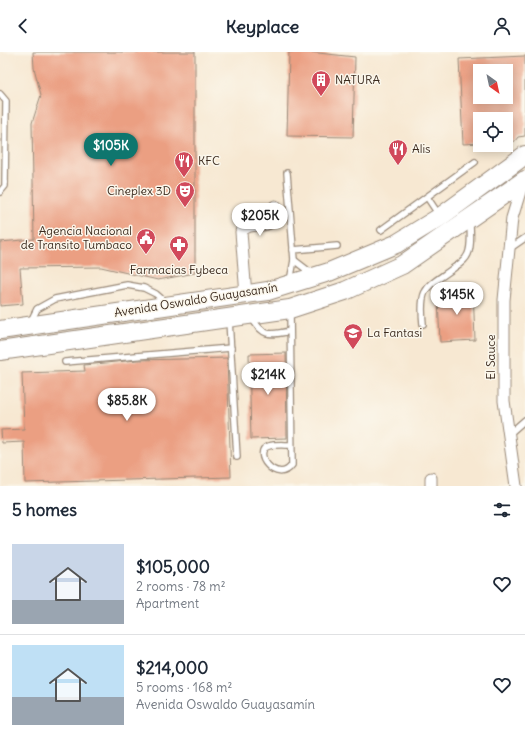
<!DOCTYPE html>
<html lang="en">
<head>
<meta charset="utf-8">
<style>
  :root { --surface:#fff; --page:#f6f6f7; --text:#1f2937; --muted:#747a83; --line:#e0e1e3; --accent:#0f766e }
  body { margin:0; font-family:Delius,sans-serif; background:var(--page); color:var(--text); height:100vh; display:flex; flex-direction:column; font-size:15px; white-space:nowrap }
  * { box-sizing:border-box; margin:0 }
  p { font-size:13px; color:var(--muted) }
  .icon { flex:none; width:22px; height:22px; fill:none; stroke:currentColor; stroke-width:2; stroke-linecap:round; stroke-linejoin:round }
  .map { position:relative; height:434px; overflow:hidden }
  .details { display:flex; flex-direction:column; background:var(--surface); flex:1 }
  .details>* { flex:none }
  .needle { width:26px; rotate:147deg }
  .fabs { position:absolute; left:473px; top:12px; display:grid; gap:8px }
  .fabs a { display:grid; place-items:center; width:40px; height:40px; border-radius:0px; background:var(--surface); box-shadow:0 2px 10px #0003; font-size:20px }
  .price { position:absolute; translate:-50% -34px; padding:0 9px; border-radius:14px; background:#fff; color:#222; font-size:13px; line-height:26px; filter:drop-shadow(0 1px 2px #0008) }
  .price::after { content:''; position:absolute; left:50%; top:24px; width:12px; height:9px; margin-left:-6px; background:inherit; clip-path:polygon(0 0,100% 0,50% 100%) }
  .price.selected { background:var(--accent); color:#fff }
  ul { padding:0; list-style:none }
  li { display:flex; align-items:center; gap:12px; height:100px; padding:0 12px }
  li+li { border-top:1px solid var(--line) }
  li span { display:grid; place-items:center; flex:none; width:112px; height:80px; border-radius:0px; color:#555 }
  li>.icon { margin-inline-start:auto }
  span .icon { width:48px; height:48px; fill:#fffc; stroke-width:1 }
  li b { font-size:17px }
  h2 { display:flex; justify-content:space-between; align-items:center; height:48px; padding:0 12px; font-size:17px }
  header { display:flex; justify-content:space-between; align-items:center; height:52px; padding:0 12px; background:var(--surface); font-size:18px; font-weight:700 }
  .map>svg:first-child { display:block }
  .building { fill:#eb9f82; fill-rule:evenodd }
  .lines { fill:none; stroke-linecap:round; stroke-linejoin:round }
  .lane-casing { stroke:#998978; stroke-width:8 }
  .street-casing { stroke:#998978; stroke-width:13 }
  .primary-casing { stroke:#998978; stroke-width:20 }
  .lane { stroke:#fff; stroke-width:5.5 }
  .street { stroke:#fff; stroke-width:11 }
  .primary { stroke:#fff; stroke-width:18 }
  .labels { text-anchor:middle; stroke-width:3; stroke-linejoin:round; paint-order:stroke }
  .poi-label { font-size:12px; fill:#3b2a1e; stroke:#fbf7ec; text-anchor:start }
  .street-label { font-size:12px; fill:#3b2a1e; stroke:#fbf7ec }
</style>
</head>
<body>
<header><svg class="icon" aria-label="back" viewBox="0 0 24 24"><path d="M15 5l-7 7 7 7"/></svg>Keyplace<svg class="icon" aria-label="person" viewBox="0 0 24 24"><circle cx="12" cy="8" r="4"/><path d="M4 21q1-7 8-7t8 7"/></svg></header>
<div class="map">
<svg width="525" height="434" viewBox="0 0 525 434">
  <rect width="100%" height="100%" fill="#fbf7ec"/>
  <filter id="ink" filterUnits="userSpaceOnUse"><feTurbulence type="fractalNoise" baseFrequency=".025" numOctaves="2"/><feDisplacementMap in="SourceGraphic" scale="8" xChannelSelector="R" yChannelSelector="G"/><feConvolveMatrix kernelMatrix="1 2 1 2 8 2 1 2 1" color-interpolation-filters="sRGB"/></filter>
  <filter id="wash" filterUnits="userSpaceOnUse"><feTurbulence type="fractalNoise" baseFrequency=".012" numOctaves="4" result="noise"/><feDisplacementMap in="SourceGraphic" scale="16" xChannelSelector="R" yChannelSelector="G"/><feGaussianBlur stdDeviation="0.9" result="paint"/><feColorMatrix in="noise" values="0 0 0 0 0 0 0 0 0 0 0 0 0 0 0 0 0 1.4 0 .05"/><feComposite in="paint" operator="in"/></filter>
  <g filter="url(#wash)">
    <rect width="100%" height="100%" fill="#f7e8d2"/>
    <g id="blocks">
      <g class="building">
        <path d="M33 0H195V221L158 228 101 215 20 216 23 252 0 254V190L34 187 32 71 41 43 34 16Z"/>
        <path d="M289 0H309L355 5 353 85 287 84Z"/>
        <path d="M525 4V84L518 85 515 89 506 90V67H480V91L463 92 459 7ZM480 19H506V45H480Z"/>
        <path d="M473 237 475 288 440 290 438 247 449 239Z"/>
        <path d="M286 301 287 386 251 387 249 302Z"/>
        <path d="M227 306 231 425 25 431 24 390 2 391 1 378 24 377 22 321 85 319 84 313 137 308Z"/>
      </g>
    </g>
  </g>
  <g filter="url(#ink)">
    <use href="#blocks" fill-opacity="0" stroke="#998978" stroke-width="1"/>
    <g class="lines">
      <defs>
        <g id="lane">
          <path d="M0 42 6 49 5 134 0 140"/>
          <path d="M287 121 294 208 290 229"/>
          <path d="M427 145 439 163"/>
          <path d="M381 178 475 110"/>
          <path d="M509 197 525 186"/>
          <path d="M293 198 337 194"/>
          <path d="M294 208 311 221"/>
          <path d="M290 259 292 413C277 434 250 399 269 394 276 392 284 393 291 393"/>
          <path d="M251 265C263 284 268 284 290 279"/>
          <path d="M229 268 237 405"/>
          <path d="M31 269 37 257 55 247 127 233 144 236 156 242 165 250"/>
          <path d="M423 272C419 233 427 236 455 215 460 212 466 207 468 202 472 193 470 180 470 171"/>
          <path d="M65 310 231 296"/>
          <path d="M509 382 525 368"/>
        </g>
        <g id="street">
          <path d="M246 243 241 180C253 164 274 186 275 154"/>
          <path d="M431 434V426"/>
          <path d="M516 434 504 349V248L512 166 523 130"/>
        </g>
        <g id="primary">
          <path d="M0 278 268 239 329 220 396 192 440 165 525 103"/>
          <path d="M0 299 290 257 345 239 402 213 525 128"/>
        </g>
      </defs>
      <use href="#lane" class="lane-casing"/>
      <use href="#street" class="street-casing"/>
      <use href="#primary" class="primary-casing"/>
      <use href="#lane" class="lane"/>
      <use href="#street" class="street"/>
      <use href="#primary" class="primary"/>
    </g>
  </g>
  <defs>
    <symbol id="building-pin" viewBox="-11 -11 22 30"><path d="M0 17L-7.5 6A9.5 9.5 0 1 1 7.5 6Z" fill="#d1495b" stroke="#fbf7ec"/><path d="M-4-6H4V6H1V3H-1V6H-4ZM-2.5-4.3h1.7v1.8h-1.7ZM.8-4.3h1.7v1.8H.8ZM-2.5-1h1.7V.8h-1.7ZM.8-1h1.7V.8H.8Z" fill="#fff"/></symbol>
    <symbol id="restaurant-pin" viewBox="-11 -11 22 30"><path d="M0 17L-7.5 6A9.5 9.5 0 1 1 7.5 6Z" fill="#d1495b" stroke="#fbf7ec"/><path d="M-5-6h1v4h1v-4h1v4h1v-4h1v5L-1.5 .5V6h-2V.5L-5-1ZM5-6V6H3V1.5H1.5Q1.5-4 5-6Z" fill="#fff"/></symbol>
    <symbol id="theatre-pin" viewBox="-11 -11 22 30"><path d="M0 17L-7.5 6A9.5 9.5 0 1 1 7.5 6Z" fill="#d1495b" stroke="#fbf7ec"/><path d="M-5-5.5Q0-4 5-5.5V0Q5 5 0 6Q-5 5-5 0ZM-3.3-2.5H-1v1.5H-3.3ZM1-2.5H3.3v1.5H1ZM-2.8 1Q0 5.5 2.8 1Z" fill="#fff"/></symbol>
    <symbol id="civic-pin" viewBox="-11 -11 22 30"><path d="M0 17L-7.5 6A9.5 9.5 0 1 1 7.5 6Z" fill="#d1495b" stroke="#fbf7ec"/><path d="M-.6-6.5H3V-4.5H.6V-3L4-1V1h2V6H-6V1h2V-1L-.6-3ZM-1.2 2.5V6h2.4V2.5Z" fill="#fff"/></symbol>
    <symbol id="pharmacy-pin" viewBox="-11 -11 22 30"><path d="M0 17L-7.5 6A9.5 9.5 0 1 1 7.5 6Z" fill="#d1495b" stroke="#fbf7ec"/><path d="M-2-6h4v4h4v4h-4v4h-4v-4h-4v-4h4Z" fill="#fff"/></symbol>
    <symbol id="school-pin" viewBox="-11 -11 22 30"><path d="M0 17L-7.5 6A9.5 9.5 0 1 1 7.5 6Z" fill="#d1495b" stroke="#fbf7ec"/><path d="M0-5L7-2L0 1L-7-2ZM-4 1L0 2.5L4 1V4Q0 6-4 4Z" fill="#fff"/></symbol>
  </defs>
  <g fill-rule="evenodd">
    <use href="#building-pin" x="310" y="17" width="22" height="30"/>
    <use href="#restaurant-pin" x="387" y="86" width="22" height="30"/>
    <use href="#restaurant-pin" x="173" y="98" width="22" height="30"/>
    <use href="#theatre-pin" x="174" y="128" width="22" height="30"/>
    <use href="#civic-pin" x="135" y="175" width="22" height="30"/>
    <use href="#pharmacy-pin" x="168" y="182" width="22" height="30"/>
    <use href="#school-pin" x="342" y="270" width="22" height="30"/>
  </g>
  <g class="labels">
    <g class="poi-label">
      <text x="335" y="32">NATURA</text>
      <text x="412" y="101">Alis</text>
      <text x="198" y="113">KFC</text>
      <text x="171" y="143" text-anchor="end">Cineplex 3D</text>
      <text x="132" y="183" text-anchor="end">Agencia Nacional<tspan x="132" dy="14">de Transito Tumbaco</tspan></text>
      <text x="179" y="222" text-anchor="middle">Farmacias Fybeca</text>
      <text x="367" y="285">La Fantasi</text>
    </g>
    <g class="street-label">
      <text transform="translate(196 248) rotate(-9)" y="4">Avenida Oswaldo Guayasamín</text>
      <text transform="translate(491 305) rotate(-90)" y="4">El Sauce</text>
    </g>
  </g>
</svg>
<div class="fabs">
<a><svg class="needle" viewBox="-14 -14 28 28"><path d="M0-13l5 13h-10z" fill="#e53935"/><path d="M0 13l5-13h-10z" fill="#747a83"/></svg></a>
<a><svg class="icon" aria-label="locate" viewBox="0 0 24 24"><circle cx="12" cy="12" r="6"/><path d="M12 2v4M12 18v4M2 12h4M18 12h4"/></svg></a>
</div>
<b class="price selected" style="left:111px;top:115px">$105K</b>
<b class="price" style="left:260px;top:185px">$205K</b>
<b class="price" style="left:457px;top:264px">$145K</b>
<b class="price" style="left:268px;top:344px">$214K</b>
<b class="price" style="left:127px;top:370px">$85.8K</b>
</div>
<section class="details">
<h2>5 homes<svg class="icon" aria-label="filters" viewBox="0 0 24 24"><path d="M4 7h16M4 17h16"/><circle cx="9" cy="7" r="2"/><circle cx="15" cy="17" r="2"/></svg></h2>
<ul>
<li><span style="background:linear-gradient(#c9d6e8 70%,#9aa5b1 0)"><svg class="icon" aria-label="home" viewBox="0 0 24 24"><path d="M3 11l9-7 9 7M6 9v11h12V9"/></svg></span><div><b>$105,000</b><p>2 rooms · 78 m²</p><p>Apartment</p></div><svg class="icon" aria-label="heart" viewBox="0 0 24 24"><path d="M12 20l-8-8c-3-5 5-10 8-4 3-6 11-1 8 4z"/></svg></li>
<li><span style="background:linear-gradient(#bfe0f5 65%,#9aa5b1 0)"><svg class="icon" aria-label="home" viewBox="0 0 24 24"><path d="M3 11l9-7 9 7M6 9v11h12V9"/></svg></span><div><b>$214,000</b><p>5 rooms · 168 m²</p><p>Avenida Oswaldo Guayasamín</p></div><svg class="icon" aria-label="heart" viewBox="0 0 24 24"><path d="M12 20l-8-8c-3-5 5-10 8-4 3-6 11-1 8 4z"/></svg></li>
</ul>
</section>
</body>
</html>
